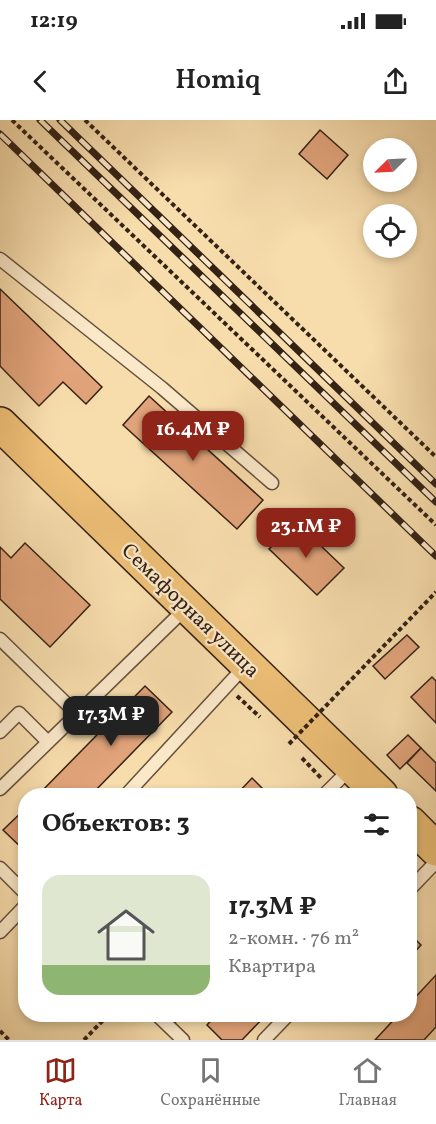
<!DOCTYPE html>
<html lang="ru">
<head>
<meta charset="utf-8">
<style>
  :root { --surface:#fff; --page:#f6f6f6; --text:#222; --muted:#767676; --line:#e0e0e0; --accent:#8f2418 }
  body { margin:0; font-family:Vollkorn,serif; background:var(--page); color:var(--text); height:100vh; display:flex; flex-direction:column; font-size:22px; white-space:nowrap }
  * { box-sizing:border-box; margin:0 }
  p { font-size:20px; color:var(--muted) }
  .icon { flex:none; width:33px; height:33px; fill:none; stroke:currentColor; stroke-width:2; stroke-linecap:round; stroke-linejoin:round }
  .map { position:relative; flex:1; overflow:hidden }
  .drawer { position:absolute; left:18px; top:668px; width:399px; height:234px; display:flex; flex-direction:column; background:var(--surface); border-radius:24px; box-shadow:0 3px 9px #0003 }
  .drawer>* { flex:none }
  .needle { width:39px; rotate:246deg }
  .buttons { position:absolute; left:363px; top:18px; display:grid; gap:12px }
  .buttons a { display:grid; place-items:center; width:54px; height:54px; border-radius:50%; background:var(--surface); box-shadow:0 3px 9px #0003; font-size:30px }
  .price { position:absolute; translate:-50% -51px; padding:0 14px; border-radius:12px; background:var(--accent); color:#fff; font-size:20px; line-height:39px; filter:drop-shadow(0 2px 3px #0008) }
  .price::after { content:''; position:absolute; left:50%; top:36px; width:18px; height:14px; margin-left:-9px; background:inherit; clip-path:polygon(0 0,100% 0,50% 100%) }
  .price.selected { background:#222; color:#fff }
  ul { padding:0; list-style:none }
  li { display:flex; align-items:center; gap:18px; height:150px; padding:0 24px }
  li+li { border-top:2px solid var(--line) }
  li span { display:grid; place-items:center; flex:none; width:168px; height:120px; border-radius:18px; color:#555 }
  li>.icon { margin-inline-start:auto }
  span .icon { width:72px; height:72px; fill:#fffc; stroke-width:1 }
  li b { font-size:26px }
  h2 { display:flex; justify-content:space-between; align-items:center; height:72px; padding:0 24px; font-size:26px }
  .status { display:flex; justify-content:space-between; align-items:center; height:42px; padding:0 30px; background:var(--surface); direction:ltr }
  .status svg { height:16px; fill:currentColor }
  header { display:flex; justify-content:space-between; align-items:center; height:78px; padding:0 24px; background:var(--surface); font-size:27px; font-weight:600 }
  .dock { display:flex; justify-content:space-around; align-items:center; height:84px; border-top:2px solid var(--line); background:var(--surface); font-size:16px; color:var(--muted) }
  .dock a { display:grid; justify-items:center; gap:3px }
  .dock .selected { color:var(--accent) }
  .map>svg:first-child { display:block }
  .building { fill:#e1a37a; stroke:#342215; stroke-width:1.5 }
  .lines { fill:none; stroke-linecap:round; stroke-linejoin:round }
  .lane-casing { stroke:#65503b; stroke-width:15 }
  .highway-casing { stroke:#342215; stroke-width:36 }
  .path { stroke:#342215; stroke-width:4; stroke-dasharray:4.5 3; stroke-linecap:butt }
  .lane { stroke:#fae8c9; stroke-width:12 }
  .highway { stroke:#ecbe76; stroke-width:33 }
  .rail-casing { stroke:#342215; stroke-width:7 }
  .rail { stroke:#fae8c9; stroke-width:4.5; stroke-dasharray:14; stroke-linecap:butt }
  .path-bridge { stroke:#342215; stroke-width:4; stroke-dasharray:4.5 3; stroke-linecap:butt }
  .labels { text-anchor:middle; stroke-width:4.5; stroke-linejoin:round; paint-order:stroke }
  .street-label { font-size:21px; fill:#342215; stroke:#fae8c9 }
</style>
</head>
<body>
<div class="status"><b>12:19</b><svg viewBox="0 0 49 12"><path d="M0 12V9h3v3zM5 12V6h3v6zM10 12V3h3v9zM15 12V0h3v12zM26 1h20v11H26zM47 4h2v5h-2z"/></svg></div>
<header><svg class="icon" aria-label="back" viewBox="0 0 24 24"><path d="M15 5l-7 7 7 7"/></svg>Homiq<svg class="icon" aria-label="share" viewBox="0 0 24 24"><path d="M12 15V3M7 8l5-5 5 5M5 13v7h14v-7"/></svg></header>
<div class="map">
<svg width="436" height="920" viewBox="0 0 436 920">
  <rect width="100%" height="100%" fill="#f7dcac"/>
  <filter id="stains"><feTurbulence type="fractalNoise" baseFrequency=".00333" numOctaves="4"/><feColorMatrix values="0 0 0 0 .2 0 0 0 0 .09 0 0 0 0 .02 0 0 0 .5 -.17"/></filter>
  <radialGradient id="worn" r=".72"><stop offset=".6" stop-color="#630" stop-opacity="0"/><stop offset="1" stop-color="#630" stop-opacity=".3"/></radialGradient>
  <g class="building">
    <path d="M320 10 348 35 327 59 299 34Z"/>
    <path d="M0 169 102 267 86 284 63 262 39 286 0 246Z"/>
    <path d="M149 276 263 380 237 409 123 305Z"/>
    <path d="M296 402 344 448 317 475 269 429Z"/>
    <path d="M25 423 90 485 50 527 0 479V427L11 438Z"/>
    <path d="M407 515 419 527 385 559 373 546Z"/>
    <path d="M432 557 436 561V603L411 577Z"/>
    <path d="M145 566 172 592 91 675H38Z"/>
    <path d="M408 615 421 628 400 649 387 635Z"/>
    <path d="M421 628 436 643V671L407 643Z"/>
    <path d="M252 658 269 675H236Z"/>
    <path d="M26 688V732L3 710Z"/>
    <path d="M410 814 421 825 410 837Z"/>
    <path d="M436 855V907L424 920H375L399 894H410V883Z"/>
    <path d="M161 894H183L173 905Z"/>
    <path d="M217 894H267L242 920H222L207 905Z"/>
  </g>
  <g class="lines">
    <defs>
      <g id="lane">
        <path d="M0 139 162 268 272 363"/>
        <path d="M0 519 76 593"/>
        <path d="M0 612 19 593 48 622"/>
        <path d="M0 669 186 488"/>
        <path d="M126 675 245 546"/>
        <path d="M324 675 351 648"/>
        <path d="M0 748 26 774"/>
        <path d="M410 769 436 742"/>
        <path d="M0 812 26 785"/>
        <path d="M156 894 183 920"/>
        <path d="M264 920 289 894"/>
      </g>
      <g id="highway">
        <path d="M0 304 381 675"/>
        <path d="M410 703 436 729"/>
      </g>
    </defs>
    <use href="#lane" class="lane-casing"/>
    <use href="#highway" class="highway-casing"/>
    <g class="path">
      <path d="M12 0 436 405"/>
      <path d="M85 0 436 337"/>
      <path d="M237 576 260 597"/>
      <path d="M302 638 322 659"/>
      <path d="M0 911 9 920"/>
      <path d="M84 920 109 894"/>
    </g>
    <use href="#lane" class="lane"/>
    <use href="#highway" class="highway"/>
    <defs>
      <g id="rail">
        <path d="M40 0 436 382"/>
        <path d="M60 0 436 364"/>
        <path d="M0 14 436 436"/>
      </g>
    </defs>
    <use href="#rail" class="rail-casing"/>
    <use href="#rail" class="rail"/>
    <path class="path-bridge" d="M289 624 436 472"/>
  </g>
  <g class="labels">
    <g class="street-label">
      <text transform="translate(191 490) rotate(44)" y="7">Семафорная улица</text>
    </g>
  </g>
  <rect width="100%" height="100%" filter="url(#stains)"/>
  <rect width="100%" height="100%" fill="url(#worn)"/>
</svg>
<div class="buttons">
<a><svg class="needle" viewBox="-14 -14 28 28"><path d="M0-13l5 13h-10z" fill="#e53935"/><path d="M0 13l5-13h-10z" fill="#767676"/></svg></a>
<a><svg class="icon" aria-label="locate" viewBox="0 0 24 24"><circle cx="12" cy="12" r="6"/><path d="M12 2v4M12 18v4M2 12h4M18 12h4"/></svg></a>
</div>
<b class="price" style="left:193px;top:342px">16.4M ₽</b>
<b class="price" style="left:306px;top:439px">23.1M ₽</b>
<b class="price selected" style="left:111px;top:627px">17.3M ₽</b>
<section class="drawer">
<h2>Объектов: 3<svg class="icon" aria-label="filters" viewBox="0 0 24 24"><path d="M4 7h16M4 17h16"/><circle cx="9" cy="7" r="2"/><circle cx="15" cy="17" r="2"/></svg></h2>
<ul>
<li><span style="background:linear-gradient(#dfe7d0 75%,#8fb573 0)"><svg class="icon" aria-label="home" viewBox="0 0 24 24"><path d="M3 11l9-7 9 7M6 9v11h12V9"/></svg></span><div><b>17.3M ₽</b><p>2-комн. · 76 m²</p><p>Квартира</p></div></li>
</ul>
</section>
</div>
<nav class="dock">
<a class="selected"><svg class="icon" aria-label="map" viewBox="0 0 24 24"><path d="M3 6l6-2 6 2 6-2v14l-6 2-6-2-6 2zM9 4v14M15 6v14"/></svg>Карта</a>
<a><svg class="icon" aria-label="saved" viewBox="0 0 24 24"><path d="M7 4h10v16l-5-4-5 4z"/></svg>Сохранённые</a>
<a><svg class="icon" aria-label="home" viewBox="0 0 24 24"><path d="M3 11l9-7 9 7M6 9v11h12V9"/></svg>Главная</a>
</nav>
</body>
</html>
